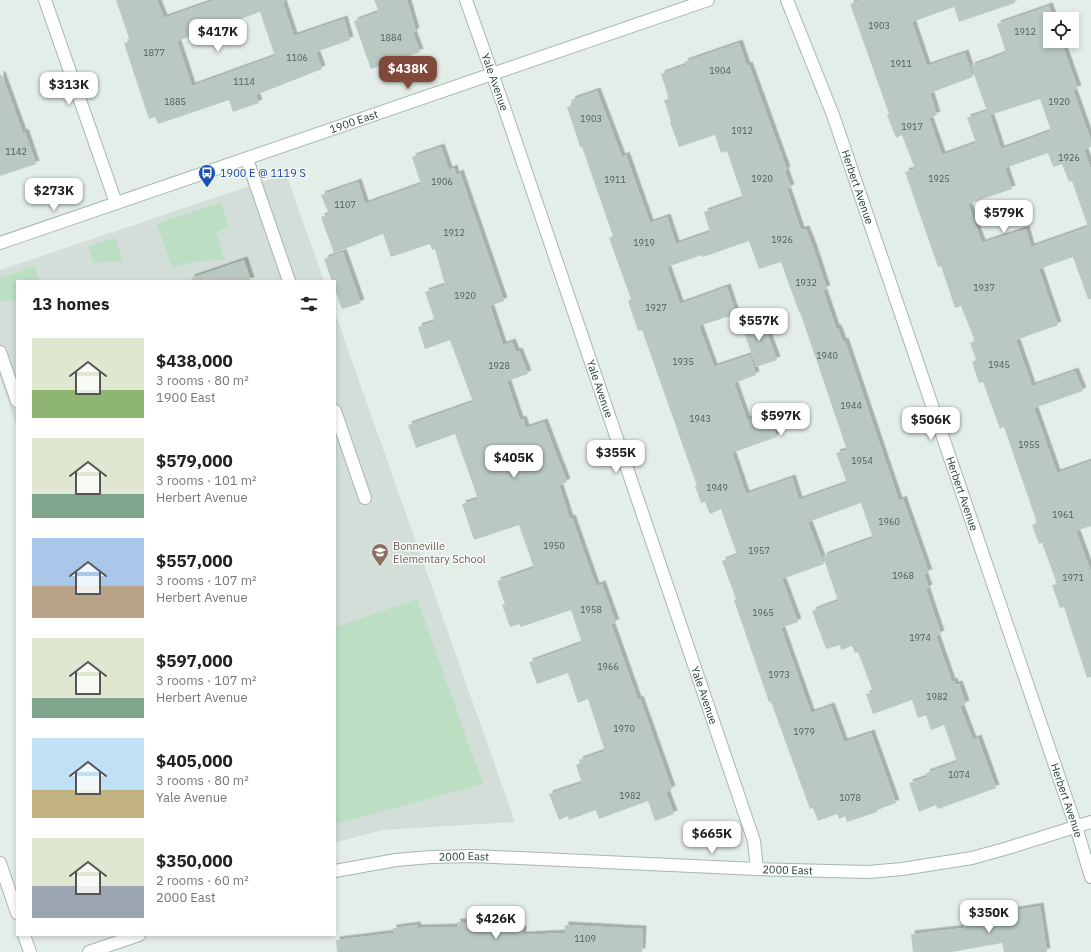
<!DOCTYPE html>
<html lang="en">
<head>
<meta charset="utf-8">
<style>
  :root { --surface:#fff; --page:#f2f2f2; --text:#222; --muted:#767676; --accent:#81493b }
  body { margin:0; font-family:"IBM Plex Sans",sans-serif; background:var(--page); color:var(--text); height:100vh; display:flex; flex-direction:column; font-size:15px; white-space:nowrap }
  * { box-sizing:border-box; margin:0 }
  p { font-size:13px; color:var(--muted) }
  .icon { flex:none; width:22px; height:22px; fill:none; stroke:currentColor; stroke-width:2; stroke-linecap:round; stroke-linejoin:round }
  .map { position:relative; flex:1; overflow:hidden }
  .details { position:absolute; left:16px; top:280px; width:320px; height:656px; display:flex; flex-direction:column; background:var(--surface); border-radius:0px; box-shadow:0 2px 6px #0003 }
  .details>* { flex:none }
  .fabs { position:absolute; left:1043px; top:12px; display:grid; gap:8px }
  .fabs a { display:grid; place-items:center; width:36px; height:36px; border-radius:0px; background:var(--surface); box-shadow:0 2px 6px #0003; font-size:20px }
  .price { position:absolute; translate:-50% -34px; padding:0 9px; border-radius:8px; background:#fff; color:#222; font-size:13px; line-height:26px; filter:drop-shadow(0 1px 2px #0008) }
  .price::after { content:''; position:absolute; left:50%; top:24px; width:12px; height:9px; margin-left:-6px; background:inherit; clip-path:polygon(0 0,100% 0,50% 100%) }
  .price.current { background:var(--accent); color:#fff }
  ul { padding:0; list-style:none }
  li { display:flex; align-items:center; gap:12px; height:100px; padding:0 16px }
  li span { display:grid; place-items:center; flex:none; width:112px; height:80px; border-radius:0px; color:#555 }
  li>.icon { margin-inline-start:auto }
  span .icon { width:48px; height:48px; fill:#fffc; stroke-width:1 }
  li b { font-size:17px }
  h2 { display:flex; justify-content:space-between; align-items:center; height:48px; padding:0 16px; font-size:17px }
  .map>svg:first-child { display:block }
  .built { fill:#d2ded7 }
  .green { fill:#bcdfc4 }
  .building { fill:#b9c9c1; fill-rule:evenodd; filter:url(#shadow) }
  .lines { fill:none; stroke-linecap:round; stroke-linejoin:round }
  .lane-casing { stroke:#a6b6b0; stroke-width:14 }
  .street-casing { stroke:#a6b6b0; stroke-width:14 }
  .lane { stroke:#fff; stroke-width:12 }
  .street { stroke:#fff; stroke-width:12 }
  .labels { text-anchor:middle; stroke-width:3; stroke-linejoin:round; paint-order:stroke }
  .number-label { font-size:9px; fill:#486259 }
  .street-label { font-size:11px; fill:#224036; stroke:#f4faf7 }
  .transit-label { font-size:11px; fill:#164399; stroke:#f4faf7; text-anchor:start }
  .education-label { font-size:11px; fill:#785e54; stroke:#f4faf7; text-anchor:start }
</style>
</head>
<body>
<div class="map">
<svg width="1091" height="952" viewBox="0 0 1091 952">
  <defs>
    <filter id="shadow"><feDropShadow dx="3.5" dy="-3.5" stdDeviation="0" flood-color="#0004"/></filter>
  </defs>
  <rect width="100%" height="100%" fill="#e4eee9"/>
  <g class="built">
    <path d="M286 174 324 281H17V428L0 377V270Z"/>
    <path d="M335 313 515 822 381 830 335 843Z"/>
  </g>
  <g class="green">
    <path d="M221 202 229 227 216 232 225 260 198 261 172 267 157 224Z"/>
    <path d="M115 238 123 262 103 261 94 264 88 247Z"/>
    <path d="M35 266 40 281H17V300L0 301V278Z"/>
    <path d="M417 599 483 784 335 824V627Z"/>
  </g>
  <g class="building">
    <path d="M116 0H157L164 18 215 0H285V3H283L294 36 344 19 350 40 316 52 322 69 256 95 259 103 233 112 229 100 158 124 155 117 149 119 124 43 130 41ZM260 12 275 56 192 86 177 41Z"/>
    <path d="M374 0H407L416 31 413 33 420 52 371 69 354 21 379 12Z"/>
    <path d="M861 0H1014L1015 3 959 22 954 7 912 22 927 66 965 53 973 77 930 93 937 115 929 118 942 155 976 143 967 118 987 111 971 66 1006 53 997 24 1049 6 1054 19H1050V41H1061L1078 89 1073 90 1091 141V147L1084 149 1091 170V299H1088L1073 257 1039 269 1058 325 1016 340 1032 386 1075 371 1083 391 1034 408 1057 473 1091 461V526L1076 531 1091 572V677L1087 678 1064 607 1060 608 1052 585 1057 584 1042 543 1039 544 1032 525 1037 523 1004 427 1000 429 983 382 979 383 972 362 976 360 970 343 975 341 961 306 955 308 941 266 938 267 905 172 915 169 902 135 896 138 887 115 889 114 850 4ZM1040 99 1051 131 1001 149 990 115ZM1048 153 1053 167 1062 164 1069 182 1072 181 1088 227 1031 247 1026 229 982 243 968 204 1012 189 1005 168Z"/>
    <path d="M739 43 747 66 749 65 787 170 785 171 791 188 787 189 801 230 806 229 814 250 827 289 823 290 836 328H838L843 342 845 341 899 501 903 499 929 573 924 574 929 588 926 589 941 634 936 636 952 682 954 681 955 685 959 684 966 704 960 706 973 740 978 738 996 788 938 809 936 805 919 812 909 783 927 777 926 773 957 762 944 725 931 730 926 715 918 718 912 700 873 714 866 694 873 692 858 652 855 653 852 646 841 650 840 645 826 649 812 611 838 601 823 556 873 538 861 503 808 522 824 564 782 579 798 622 781 628 811 713 831 706 844 742 871 733 896 803 877 810V812L847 822 845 816 839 819 837 814 818 821 813 808 810 809 771 702H769L734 600 736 599 722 561 737 555 721 509 710 514 705 502 701 503 695 486H697L642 330 638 331 628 301 631 299 609 238 613 236 582 147H580L567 107 573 105 571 100 597 91 622 157 626 155 650 223 667 217 676 244 710 232 704 212 743 198 727 151 721 153 715 135 679 147 670 122H671L664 100 669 99 661 74 686 65 684 62ZM749 241 759 269 781 262 799 312H800L847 450 836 453 847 483 799 500 792 478 746 494 732 453 777 437 768 413 747 420 734 383 756 375 750 355 714 367 699 326 736 314 727 287 680 304 667 267 702 255 703 257Z"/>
    <path d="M0 75H2L23 133 25 132 36 164 0 176Z"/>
    <path d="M441 147 449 170 454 168 456 175 460 173 504 301 490 306 503 345 512 342 516 352 519 351 528 374 507 381 520 420 523 419 526 428 544 422 567 482 559 485 570 519 572 518 596 586 602 584 616 623 611 624 638 700 640 699 672 789 666 792 674 814 655 821 648 801 599 819 596 810 569 820 568 816 559 820 549 794 582 783 576 765 580 763 579 760 605 751 588 699 578 703 568 673 537 684 529 662 582 643 571 610 521 627 519 624 510 627 502 605 505 604 497 581 534 568 519 525 474 540 462 504 478 499 455 434 416 448 408 425 473 402 450 340 425 349 418 327 435 321 425 292 445 285 435 249 432 250 430 244 391 257 383 234 334 253 321 217 329 214 321 195 358 182 365 204 421 184 412 157Z"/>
    <path d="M343 252 361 303 342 309 335 290V281H332L324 259Z"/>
    <path d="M244 260 251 281H192L191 278Z"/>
    <path d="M761 316 777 360 756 367 741 323Z"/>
    <path d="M1040 906 1047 952H1004L1002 943 952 952H913L911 934 964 928 963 919Z"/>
    <path d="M457 922 482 923V930L523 929V935L565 933V925L643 929 642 952H337L336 940 393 933V928L417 925 418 928 457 927Z"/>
  </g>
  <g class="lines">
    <defs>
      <g id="lane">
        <path d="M247 159 289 281"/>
        <path d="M0 352 17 401"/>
        <path d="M335 411 365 498"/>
      </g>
      <g id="street">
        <path d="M45 0 116 203"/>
        <path id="s1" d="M466 0 505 110 754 841 757 869"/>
        <path id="s2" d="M787 0 833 115 1076 827 1091 877"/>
        <path id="s3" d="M0 243 708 0"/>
        <path d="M0 863 17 913"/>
        <path id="s4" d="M335 871 396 860 431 857 473 856 757 869 868 872 902 869 972 858 1008 848 1091 822"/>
        <path d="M24 935 30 952"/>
        <path d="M89 952 139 935"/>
      </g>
    </defs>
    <use href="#lane" class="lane-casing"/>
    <use href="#street" class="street-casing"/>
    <use href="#lane" class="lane"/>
    <use href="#street" class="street"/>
  </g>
  <defs>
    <symbol id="bus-pin" viewBox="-11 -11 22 30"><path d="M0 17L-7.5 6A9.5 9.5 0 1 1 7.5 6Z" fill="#1a4fb4" stroke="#f4faf7"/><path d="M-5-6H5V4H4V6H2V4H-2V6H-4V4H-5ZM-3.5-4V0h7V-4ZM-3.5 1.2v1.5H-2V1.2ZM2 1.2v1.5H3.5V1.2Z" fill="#fff"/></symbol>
    <symbol id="school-pin" viewBox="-11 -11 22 30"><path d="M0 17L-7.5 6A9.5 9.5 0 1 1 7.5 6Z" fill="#8d6e63" stroke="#f4faf7"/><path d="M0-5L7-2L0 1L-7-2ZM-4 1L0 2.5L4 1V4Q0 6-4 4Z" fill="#fff"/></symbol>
  </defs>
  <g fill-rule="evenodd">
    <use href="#bus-pin" x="197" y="163" width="20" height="27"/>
    <use href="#school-pin" x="370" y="542" width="20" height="27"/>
  </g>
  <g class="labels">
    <g class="number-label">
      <text x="879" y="29">1903</text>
      <text x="1025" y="35">1912</text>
      <text x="391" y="41">1884</text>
      <text x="154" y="56">1877</text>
      <text x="297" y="61">1106</text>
      <text x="901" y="67">1911</text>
      <text x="720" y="74">1904</text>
      <text x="244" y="85">1114</text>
      <text x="175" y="105">1885</text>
      <text x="1059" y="105">1920</text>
      <text x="591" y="122">1903</text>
      <text x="912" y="130">1917</text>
      <text x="742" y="134">1912</text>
      <text x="16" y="155">1142</text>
      <text x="1069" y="161">1926</text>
      <text x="762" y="182">1920</text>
      <text x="939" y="182">1925</text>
      <text x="615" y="183">1911</text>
      <text x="442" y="185">1906</text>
      <text x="345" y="208">1107</text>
      <text x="454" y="236">1912</text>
      <text x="782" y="243">1926</text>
      <text x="644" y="246">1919</text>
      <text x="806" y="286">1932</text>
      <text x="984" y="291">1937</text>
      <text x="465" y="299">1920</text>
      <text x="656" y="311">1927</text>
      <text x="827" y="359">1940</text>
      <text x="683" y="365">1935</text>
      <text x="999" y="368">1945</text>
      <text x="499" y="369">1928</text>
      <text x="851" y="409">1944</text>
      <text x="700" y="422">1943</text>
      <text x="1029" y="448">1955</text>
      <text x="862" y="464">1954</text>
      <text x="717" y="491">1949</text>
      <text x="1063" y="518">1961</text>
      <text x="889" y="525">1960</text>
      <text x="554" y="549">1950</text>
      <text x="759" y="554">1957</text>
      <text x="903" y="579">1968</text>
      <text x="1073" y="581">1971</text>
      <text x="591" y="613">1958</text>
      <text x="763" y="616">1965</text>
      <text x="920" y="641">1974</text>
      <text x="608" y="670">1966</text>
      <text x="779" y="678">1973</text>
      <text x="937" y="700">1982</text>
      <text x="624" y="732">1970</text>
      <text x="804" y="735">1979</text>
      <text x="959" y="778">1074</text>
      <text x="630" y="799">1982</text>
      <text x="850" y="801">1078</text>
      <text x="585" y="942">1109</text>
    </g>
    <g class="street-label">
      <text dy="4" stroke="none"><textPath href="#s1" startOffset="87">Yale Avenue</textPath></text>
      <text dy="4" stroke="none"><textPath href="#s3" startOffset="374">1900 East</textPath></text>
      <text dy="4" stroke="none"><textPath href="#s2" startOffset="200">Herbert Avenue</textPath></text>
      <text dy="4" stroke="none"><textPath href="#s1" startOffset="411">Yale Avenue</textPath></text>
      <text dy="4" stroke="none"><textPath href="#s2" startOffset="524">Herbert Avenue</textPath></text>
      <text dy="4" stroke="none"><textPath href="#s1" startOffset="735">Yale Avenue</textPath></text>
      <text dy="4" stroke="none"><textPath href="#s2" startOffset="848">Herbert Avenue</textPath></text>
      <text dy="4" stroke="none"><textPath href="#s4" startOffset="130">2000 East</textPath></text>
      <text dy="4" stroke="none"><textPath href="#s4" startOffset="454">2000 East</textPath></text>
    </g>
    <g class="transit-label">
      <text x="220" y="177">1900 E @ 1119 S</text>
    </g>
    <g class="education-label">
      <text x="393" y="550">Bonneville<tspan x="393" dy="13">Elementary School</tspan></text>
    </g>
  </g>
</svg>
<div class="fabs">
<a><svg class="icon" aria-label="locate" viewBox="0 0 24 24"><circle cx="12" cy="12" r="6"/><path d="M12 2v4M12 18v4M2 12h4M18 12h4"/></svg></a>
</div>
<b class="price" style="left:218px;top:53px">$417K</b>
<b class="price current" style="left:408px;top:90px">$438K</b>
<b class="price" style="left:69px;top:106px">$313K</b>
<b class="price" style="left:54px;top:212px">$273K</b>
<b class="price" style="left:1004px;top:234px">$579K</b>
<b class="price" style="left:759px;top:342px">$557K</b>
<b class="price" style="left:781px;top:437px">$597K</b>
<b class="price" style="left:931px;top:441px">$506K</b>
<b class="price" style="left:616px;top:474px">$355K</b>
<b class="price" style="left:514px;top:479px">$405K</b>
<b class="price" style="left:712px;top:855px">$665K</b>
<b class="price" style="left:989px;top:934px">$350K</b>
<b class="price" style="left:496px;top:940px">$426K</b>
<section class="details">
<h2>13 homes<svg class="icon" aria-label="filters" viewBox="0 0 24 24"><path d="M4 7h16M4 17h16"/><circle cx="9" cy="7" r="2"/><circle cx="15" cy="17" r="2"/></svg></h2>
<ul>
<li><span style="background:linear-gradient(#dfe7d0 65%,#8fb573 0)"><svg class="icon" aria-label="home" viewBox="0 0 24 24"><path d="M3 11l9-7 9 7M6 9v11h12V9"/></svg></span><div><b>$438,000</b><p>3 rooms · 80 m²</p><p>1900 East</p></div></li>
<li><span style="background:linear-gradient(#dfe7d0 70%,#7fa58c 0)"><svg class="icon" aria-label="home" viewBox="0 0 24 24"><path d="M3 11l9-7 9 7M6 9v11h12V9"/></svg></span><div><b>$579,000</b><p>3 rooms · 101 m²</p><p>Herbert Avenue</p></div></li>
<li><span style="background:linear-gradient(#a9c7e8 60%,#b9a48a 0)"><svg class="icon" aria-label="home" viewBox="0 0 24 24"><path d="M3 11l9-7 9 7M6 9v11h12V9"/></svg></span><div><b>$557,000</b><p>3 rooms · 107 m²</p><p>Herbert Avenue</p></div></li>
<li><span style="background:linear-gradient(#dfe7d0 75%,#7fa58c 0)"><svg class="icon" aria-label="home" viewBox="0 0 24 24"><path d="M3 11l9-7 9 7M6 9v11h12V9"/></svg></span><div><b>$597,000</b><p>3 rooms · 107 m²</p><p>Herbert Avenue</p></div></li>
<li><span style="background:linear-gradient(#bfe0f5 65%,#c2b280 0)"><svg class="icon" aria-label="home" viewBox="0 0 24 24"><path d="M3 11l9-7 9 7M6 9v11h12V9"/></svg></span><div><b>$405,000</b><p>3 rooms · 80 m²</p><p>Yale Avenue</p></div></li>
<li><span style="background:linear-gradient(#dfe7d0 60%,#9aa5b1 0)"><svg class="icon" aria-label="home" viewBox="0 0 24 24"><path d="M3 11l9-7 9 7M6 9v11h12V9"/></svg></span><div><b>$350,000</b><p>2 rooms · 60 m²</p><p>2000 East</p></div></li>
</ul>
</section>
</div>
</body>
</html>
